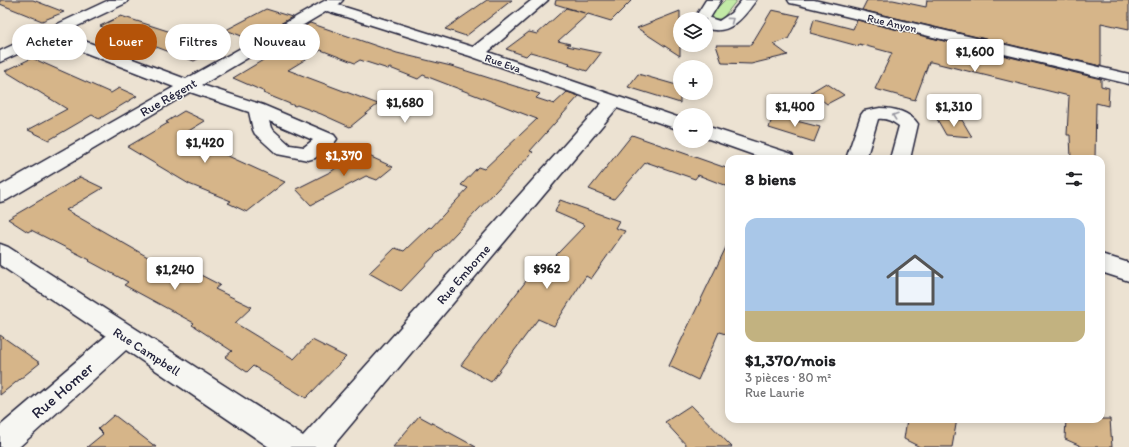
<!DOCTYPE html>
<html lang="fr">
<head>
<meta charset="utf-8">
<style>
  :root { --surface:#fff; --page:#f2f2f2; --text:#202124; --muted:#757577; --accent:#b45309 }
  body { margin:0; font-family:Itim,sans-serif; background:var(--page); color:var(--text); height:100vh; display:flex; flex-direction:column; font-size:15px; white-space:nowrap }
  * { box-sizing:border-box; margin:0 }
  p { font-size:13px; color:var(--muted) }
  .icon { flex:none; width:22px; height:22px; fill:none; stroke:currentColor; stroke-width:2; stroke-linecap:round; stroke-linejoin:round }
  .map { position:relative; flex:1; overflow:hidden }
  .panel { position:absolute; left:725px; top:155px; width:380px; height:268px; display:flex; flex-direction:column; background:var(--surface); border-radius:12px; box-shadow:0 2px 10px #0003 }
  .panel>* { flex:none }
  .banner { position:absolute; left:12px; top:24px; width:380px; height:36px; display:flex; gap:8px }
  .controls { position:absolute; left:673px; top:12px; display:grid; gap:8px }
  .controls a { display:grid; place-items:center; width:40px; height:40px; border-radius:50%; background:var(--surface); box-shadow:0 2px 10px #0003; font-size:20px }
  .price { position:absolute; translate:-50% -34px; padding:0 9px; border-radius:4px; background:#fff; color:#222; font-size:13px; line-height:26px; filter:drop-shadow(0 1px 2px #0008) }
  .price::after { content:''; position:absolute; left:50%; top:24px; width:12px; height:9px; margin-left:-6px; background:inherit; clip-path:polygon(0 0,100% 0,50% 100%) }
  .price.selected { background:var(--accent); color:#fff }
  ul { padding:0; list-style:none }
  li { display:grid; align-content:center; gap:8px; height:212px; padding:0 20px }
  li span { display:grid; place-items:center; height:124px; border-radius:12px; color:#555 }
  li>.icon { margin-inline-start:auto }
  span .icon { width:72px; height:72px; fill:#fffc; stroke-width:1 }
  li b { font-size:17px }
  h2 { display:flex; justify-content:space-between; align-items:center; height:48px; padding:0 20px; font-size:17px }
  .chip { padding:0 14px; border-radius:18px; background:var(--surface); box-shadow:0 2px 10px #0003; font-size:14px; line-height:36px }
  .chip.selected { background:var(--accent); color:#fff }
  .map>svg:first-child { display:block }
  .green { fill:#c2eaa6; stroke:#728670 }
  .building { fill:#d6b589; stroke:#22223b }
  .lines { fill:none; stroke-linecap:round; stroke-linejoin:round }
  .minor-casing { stroke:#22223b; stroke-width:3 }
  .minor { fill:#f6f6f2; fill-rule:evenodd }
  .oneway { stroke:#9797a0 }
  .labels { text-anchor:middle; stroke-width:3; stroke-linejoin:round; paint-order:stroke }
  .far-street-label { font-size:11px; fill:#22223b; stroke:#f6f6f2 }
  .street-label { font-size:13px; fill:#22223b; stroke:#f6f6f2 }
  .near-street-label { font-size:16px; fill:#22223b; stroke:#f6f6f2 }
</style>
</head>
<body>
<div class="map">
<svg width="1129" height="447" viewBox="0 0 1129 447">
  <rect width="100%" height="100%" fill="#ece2d2"/>
  <filter id="ink" filterUnits="userSpaceOnUse"><feTurbulence type="fractalNoise" baseFrequency=".025" numOctaves="2"/><feDisplacementMap in="SourceGraphic" scale="8" xChannelSelector="R" yChannelSelector="G"/><feConvolveMatrix kernelMatrix="1 2 1 2 8 2 1 2 1" color-interpolation-filters="sRGB"/></filter>
  <g filter="url(#ink)">
    <path class="green" d="M725 0H737L722 19H714L710 15Z"/>
    <g class="building">
      <path d="M0 0H33L64 12 42 21 0 4Z"/>
      <path d="M487 0H512L466 36 445 29Z"/>
      <path d="M556 0H632L611 21 555 4Z"/>
      <path d="M867 0H893L926 7 927 0H1129V29L1101 23V66L862 10Z"/>
      <path d="M566 8 588 14 558 41 570 44 567 46 601 53 587 71 568 65 570 63 530 52 526 56 506 49 529 32 537 34Z"/>
      <path d="M266 9 292 17 252 40 226 30Z"/>
      <path d="M772 10 800 16 788 39 773 44 788 55 751 64 722 63 716 45H751Z"/>
      <path d="M680 11V56L637 28Z"/>
      <path d="M121 16 199 41 201 40 221 47 194 61 100 26Z"/>
      <path d="M814 19 853 29 857 20 1101 79V86L1109 88 1108 106 1096 103 1095 159H1071L1070 135H1067L1069 96 931 62H929L915 100 875 89 892 53 859 44 858 46 810 33Z"/>
      <path d="M310 23 397 53 451 66 540 94 536 98 554 104 567 92 579 96 530 151 533 152 401 291 369 273 395 248 404 251 429 227 431 228 468 188 461 185 478 167 484 169 537 119 423 75 418 79 390 68 388 69 360 60 355 63 321 50 288 70 378 104 350 127 321 114 297 105 295 106 263 93 265 92 233 78 280 50 270 47Z"/>
      <path d="M32 58 111 93 119 88 137 96 99 119 92 115 49 140 28 130 67 109 5 71Z"/>
      <path d="M638 74 680 86V103L628 87Z"/>
      <path d="M826 83 844 95 827 104 811 92Z"/>
      <path d="M184 111 205 121 182 135 285 182 247 212 228 203 231 201 189 184 127 147 168 123 166 122Z"/>
      <path d="M773 115 820 127 814 142 769 128Z"/>
      <path d="M937 119 962 120 972 137 946 135Z"/>
      <path d="M632 135 729 169V187L698 175 695 179 646 162 614 199 589 189Z"/>
      <path d="M358 151 393 167 377 180 366 176 311 205 296 189 332 171Z"/>
      <path d="M80 177 103 188 66 210 186 279 195 272 220 285 215 289 252 307 235 323 294 359 312 340 346 357 306 398 253 366 247 372 225 357 232 351 192 325 194 323 124 285 128 282 89 261 90 260 31 230 28 232 8 219Z"/>
      <path d="M560 200 619 221 615 228 625 231 591 279 586 276 554 326 538 319 491 382 461 365 530 276 534 278 585 225 555 212Z"/>
      <path d="M729 241V335L719 332 698 380 669 366Z"/>
      <path d="M0 335 40 363 0 395Z"/>
      <path d="M691 405 732 447H688L665 422Z"/>
      <path d="M114 415 156 447H87L103 434 98 429Z"/>
      <path d="M419 416 476 447H393Z"/>
      <path d="M907 419H957L952 447H920L904 439Z"/>
      <path d="M1066 419H1110L1112 447H1083L1065 439Z"/>
    </g>
    <g class="lines">
      <defs>
        <g id="minor">
          <path d="M109 0H128L126 3 63 33 186 79 326 0H343L338 5 473 47 532 0H548L488 52 680 118V130L617 108 332 447H269L126 350 19 447H0V426L106 336 0 265V244L8 247 303 436 602 103 470 56 327 11 202 85 263 105 334 135 337 139 334 143 315 158 308 160 277 154 255 134 253 130 249 112 190 92 7 200 0 202V186L174 87 50 39 0 62V51ZM269 121 313 140 304 147 290 145 271 128Z"/>
          <path d="M706 0H721L710 18 719 21 731 13 742 0H756C744 17 729 37 706 28V19H694Z"/>
          <path d="M788 0H814L1129 74V84L795 4 790 3Z"/>
          <path d="M880 108C894 108 910 112 918 124L910 159H890L899 126C892 121 886 118 878 119L866 159H846L861 115 864 111Z"/>
          <path d="M706 126 792 154 795 159H765L706 138Z"/>
          <path d="M1101 254 1129 263V281L1101 272Z"/>
        </g>
      </defs>
      <use href="#minor" class="minor-casing"/>
      <use href="#minor" class="minor"/>
    </g>
    <defs><path id="oneway-chevron" d="M-2-3.5L2.5 0L-2 3.5" fill="none" stroke-width="1.6" stroke-linecap="round" stroke-linejoin="round"/></defs>
    <g class="oneway">
      <use href="#oneway-chevron" transform="translate(731 20) rotate(-37)"/>
      <use href="#oneway-chevron" transform="translate(895 116) rotate(-162)"/>
    </g>
  </g>
  <g class="labels">
    <g class="far-street-label">
      <text transform="translate(892 23) rotate(13)" y="4">Rue Anyon</text>
      <text transform="translate(503 63) rotate(19)" y="4">Rue Eva</text>
    </g>
    <g class="street-label">
      <text transform="translate(168 97) rotate(-30)" y="5">Rue Régent</text>
      <text transform="translate(463 274) rotate(-49)" y="5">Rue Emborne</text>
      <text transform="translate(147 351) rotate(33)" y="5">Rue Campbell</text>
    </g>
    <g class="near-street-label">
      <text transform="translate(62 390) rotate(-41)" y="6">Rue Homer</text>
    </g>
  </g>
</svg>
<div class="controls">
<a><svg class="icon" aria-label="layers" viewBox="0 0 24 24"><path d="M12 4l9 5-9 5-9-5zM3 14l9 5 9-5"/></svg></a>
<a>+</a>
<a>−</a>
</div>
<b class="price" style="left:975px;top:73px">$1,600</b>
<b class="price" style="left:405px;top:124px">$1,680</b>
<b class="price" style="left:795px;top:128px">$1,400</b>
<b class="price" style="left:954px;top:128px">$1,310</b>
<b class="price" style="left:205px;top:164px">$1,420</b>
<b class="price selected" style="left:344px;top:177px">$1,370</b>
<b class="price" style="left:547px;top:290px">$962</b>
<b class="price" style="left:175px;top:291px">$1,240</b>
<div class="banner">
<a class="chip">Acheter</a>
<a class="chip selected">Louer</a>
<a class="chip">Filtres</a>
<a class="chip">Nouveau</a>
</div>
<section class="panel">
<h2>8 biens<svg class="icon" aria-label="filters" viewBox="0 0 24 24"><path d="M4 7h16M4 17h16"/><circle cx="9" cy="7" r="2"/><circle cx="15" cy="17" r="2"/></svg></h2>
<ul>
<li><span style="background:linear-gradient(#a9c7e8 75%,#c2b280 0)"><svg class="icon" aria-label="home" viewBox="0 0 24 24"><path d="M3 11l9-7 9 7M6 9v11h12V9"/></svg></span><div><b>$1,370/mois</b><p>3 pièces · 80 m²</p><p>Rue Laurie</p></div></li>
</ul>
</section>
</div>
</body>
</html>
